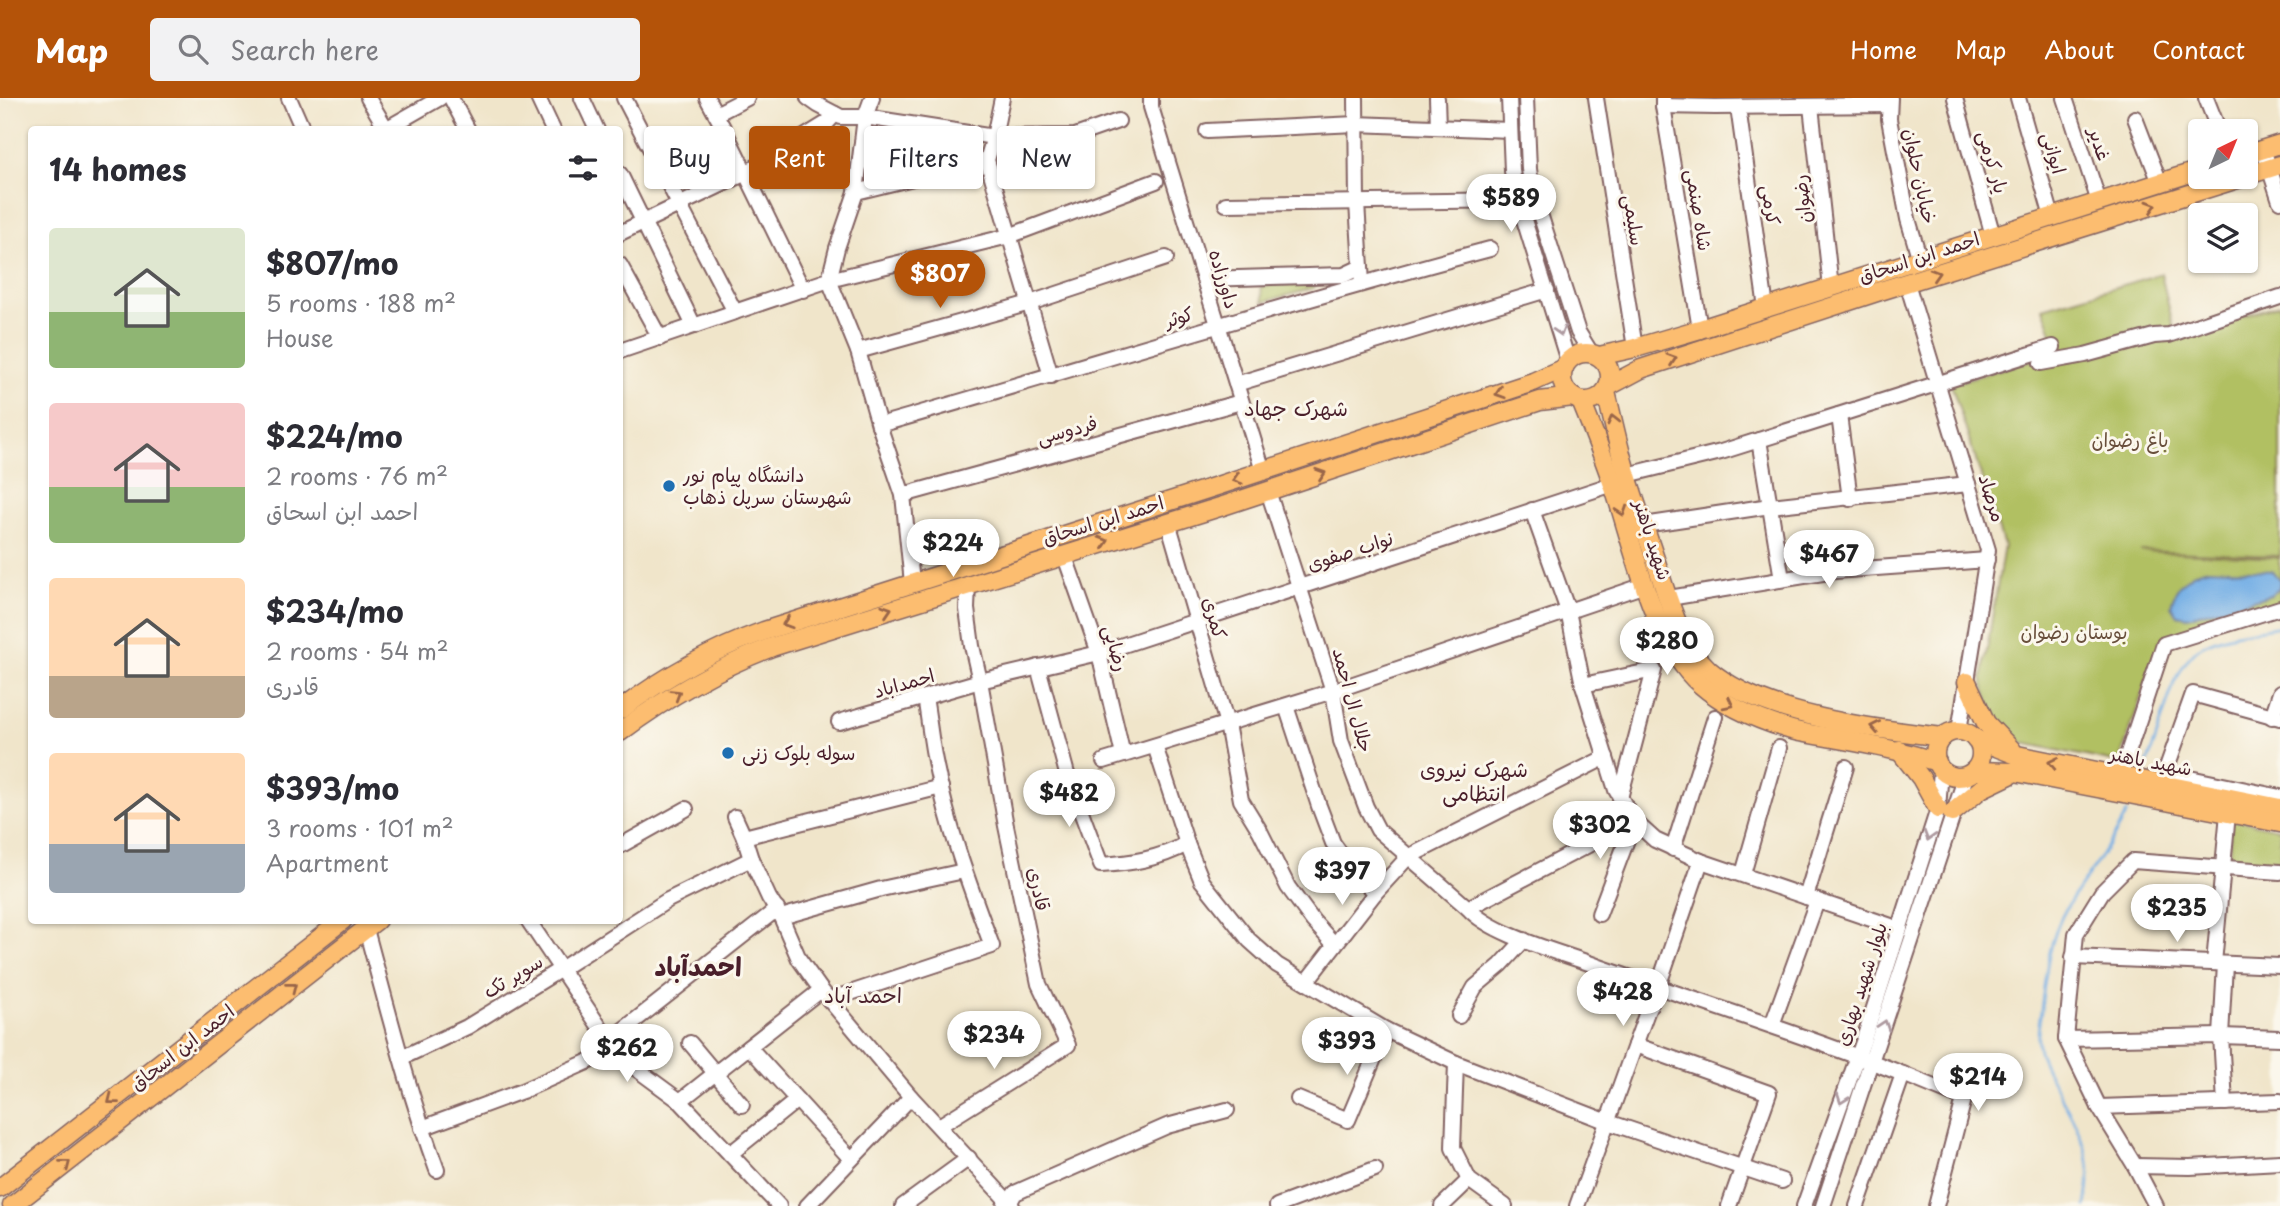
<!DOCTYPE html>
<html lang="en">
<head>
<meta charset="utf-8">
<style>
  :root { --surface:#fff; --page:#f2f2f3; --text:#2b2b33; --muted:#7c7c81; --accent:#b45309 }
  body { margin:0; font-family:"Playpen Sans","Playpen Sans Arabic",sans-serif; background:var(--page); color:var(--text); height:100vh; display:flex; flex-direction:column; font-size:26px; white-space:nowrap }
  * { box-sizing:border-box; margin:0 }
  p { font-size:23px; color:var(--muted) }
  .icon { flex:none; width:38px; height:38px; fill:none; stroke:currentColor; stroke-width:2; stroke-linecap:round; stroke-linejoin:round }
  .map { position:relative; flex:1; overflow:hidden }
  .panel { position:absolute; left:28px; top:28px; width:595px; height:798px; display:flex; flex-direction:column; background:var(--surface); border-radius:7px; box-shadow:0 2px 5px #0004 }
  .panel>* { flex:none }
  .guide { position:absolute; left:644px; top:28px; width:665px; height:63px; display:flex; gap:14px }
  .needle { width:46px; rotate:43deg }
  .controls { position:absolute; left:2188px; top:21px; display:grid; gap:14px }
  .controls a { display:grid; place-items:center; width:70px; height:70px; border-radius:7px; background:var(--surface); box-shadow:0 2px 5px #0004; font-size:35px }
  .price { position:absolute; translate:-50% -60px; padding:0 16px; border-radius:24px; background:#fff; color:#222; font-size:23px; line-height:46px; filter:drop-shadow(0 2px 4px #0008) }
  .price::after { content:''; position:absolute; left:50%; top:42px; width:21px; height:16px; margin-left:-10px; background:inherit; clip-path:polygon(0 0,100% 0,50% 100%) }
  .price.current { background:var(--accent); color:#fff }
  ul { padding:0; list-style:none }
  li { display:flex; align-items:center; gap:21px; height:175px; padding:0 21px }
  li span { display:grid; place-items:center; flex:none; width:196px; height:140px; border-radius:7px; color:#555 }
  li>.icon { margin-inline-start:auto }
  span .icon { width:84px; height:84px; fill:#fffc; stroke-width:1 }
  li b { font-size:30px }
  h2 { display:flex; justify-content:space-between; align-items:center; height:84px; padding:0 21px; font-size:30px }
  .pill { padding:0 24px; border-radius:7px; background:var(--surface); box-shadow:0 2px 5px #0004; font-size:24px; line-height:63px }
  .pill.current { background:var(--accent); color:#fff }
  header { display:flex; align-items:center; gap:42px; box-sizing:border-box; height:98px; padding:0 35px; background:var(--accent); color:#fff }
  header strong { font-size:33px }
  nav { display:flex; gap:38px; margin-inline-start:auto; font-size:24px }
  .search { width:490px; height:63px; background:var(--page); display:flex; align-items:center; gap:18px; box-sizing:border-box; padding:0 24px; border-radius:7px; color:var(--muted); font-size:26px }
  .map>svg:first-child { display:block }
  .green { fill:#b1c062; stroke:#7e7046; stroke-width:2 }
  .water { fill:#74afe5; stroke:#5f6788; stroke-width:2 }
  .lines { fill:none; stroke-linecap:round; stroke-linejoin:round }
  .stream { stroke:#74afe5; stroke-width:2.5 }
  .minor-casing { stroke:#846463; stroke-width:18 }
  .major-casing { stroke:#846463; stroke-width:21 }
  .minor { stroke:#fff; stroke-width:14 }
  .major { stroke:#fcbd6f; stroke-width:18 }
  .oneway { stroke:#9a664a }
  .oneway2 { stroke:#ae9aa0 }
  .poi-dot { fill:#1f6fb2; stroke:#fbf7ec; stroke-width:2.5 }
  .labels { text-anchor:middle; stroke-width:6; stroke-linejoin:round; paint-order:stroke }
  .street-label { font-size:19px; fill:#4a1f2b; stroke:#fbf7ec }
  .park-label { font-size:19px; fill:#694f3c; stroke:#fbf7ec }
  .poi-label { font-size:19px; fill:#4a1f2b; stroke:#fbf7ec; text-anchor:start }
  .neighbourhood-label { font-size:21px; fill:#4a1f2b; stroke:#fbf7ec }
  .district-label { font-size:26px; font-weight:bold; fill:#4a1f2b; stroke:#fbf7ec }
</style>
</head>
<body>
<header>
<strong>Map</strong>
<div class="search"><svg class="icon" aria-label="search" viewBox="0 0 24 24"><circle cx="10" cy="10" r="6"/><path d="M15 15l6 6"/></svg>Search here</div>
<nav><a>Home</a><a>Map</a><a>About</a><a>Contact</a></nav>
</header>
<div class="map">
<svg width="2280" height="1108" viewBox="0 0 2280 1108">
  <rect width="100%" height="100%" fill="#fbf7ec"/>
  <filter id="ink" filterUnits="userSpaceOnUse"><feTurbulence type="fractalNoise" baseFrequency=".0143" numOctaves="2"/><feDisplacementMap in="SourceGraphic" scale="14" xChannelSelector="R" yChannelSelector="G"/><feConvolveMatrix kernelMatrix="1 2 1 2 8 2 1 2 1" color-interpolation-filters="sRGB"/></filter>
  <filter id="wash" filterUnits="userSpaceOnUse"><feTurbulence type="fractalNoise" baseFrequency=".00686" numOctaves="4" result="noise"/><feDisplacementMap in="SourceGraphic" scale="28" xChannelSelector="R" yChannelSelector="G"/><feGaussianBlur stdDeviation="1.57" result="paint"/><feColorMatrix in="noise" values="0 0 0 0 0 0 0 0 0 0 0 0 0 0 0 0 0 1.4 0 .05"/><feComposite in="paint" operator="in"/></filter>
  <g filter="url(#wash)">
    <rect width="100%" height="100%" fill="#f0e5ca"/>
    <g class="green">
      <path d="M2161 176 2176 240 2280 206V458L2140 453 2280 460V505L2160 542 2119 665 2014 643 1994 619 1982 581 2004 448 1951 286 2059 254 2043 210Z"/>
      <path d="M1314 185V190L1263 204 1261 188Z"/>
      <path d="M2231 721 2280 731V774L2229 770Z"/>
    </g>
    <path class="water" d="M2209 470 2272 473 2280 482 2279 490 2271 497 2188 519 2177 517 2171 508C2175 487 2189 474 2209 470Z"/>
    <g class="lines">
      <g class="stream">
        <path d="M2146 668C2161 635 2171 566 2202 548 2225 535 2255 533 2280 528"/>
        <path d="M2086 1108C2088 1096 2090 1083 2089 1071 2087 1035 2054 993 2041 959 2035 945 2039 926 2041 912 2045 878 2049 839 2067 809 2087 777 2110 749 2127 715"/>
      </g>
    </g>
  </g>
  <g filter="url(#ink)">
    <g class="lines">
      <defs>
        <g id="minor">
          <path d="M289 0 303 32"/>
          <path d="M368 0 387 32"/>
          <path d="M451 0 468 32"/>
          <path d="M538 0 553 32"/>
          <path d="M582 0 597 32"/>
          <path d="M624 0 735 214"/>
          <path d="M707 0 726 35 803 192"/>
          <path d="M808 0 818 7 841 19H865L994 39 1075 38 1118 23"/>
          <path d="M872 0 865 19 856 94 837 150 829 182 858 253 879 327 903 397 912 485"/>
          <path d="M1002 0 994 39 987 62 1051 278"/>
          <path d="M1151 0V9L1263 373"/>
          <path d="M1356 0 1357 105 1362 185"/>
          <path d="M1437 0 1438 29"/>
          <path d="M1509 0 1512 73 1516 96 1568 263"/>
          <path d="M1526 0 1529 71 1532 91 1578 234 1591 255"/>
          <path d="M1596 0 1635 250"/>
          <path d="M1663 0V8L1700 231"/>
          <path d="M1890 0 1889 21 1908 121 1920 162"/>
          <path d="M1955 0 1993 138"/>
          <path d="M2018 0 2052 119"/>
          <path d="M2065 0 2099 104"/>
          <path d="M2206 0 2219 33"/>
          <path d="M1663 8 1715 9 1889 7"/>
          <path d="M1811 8 1831 190"/>
          <path d="M1738 9 1766 210"/>
          <path d="M716 16 747 0"/>
          <path d="M2135 20 2160 85"/>
          <path d="M384 32 440 0"/>
          <path d="M1207 33 1356 26 1510 32"/>
          <path d="M2263 51 2280 103"/>
          <path d="M620 76 694 228"/>
          <path d="M856 94 987 62"/>
          <path d="M1226 106 1518 102"/>
          <path d="M620 135 746 75 827 25 835 16"/>
          <path d="M620 167 660 240"/>
          <path d="M1204 181 1344 177 1361 169"/>
          <path d="M1907 185 1988 452 1959 633"/>
          <path d="M620 253 829 182 1009 138 1156 83"/>
          <path d="M858 253 1030 205 1166 160"/>
          <path d="M2041 265 2085 257 2154 238 2169 237 2280 199"/>
          <path d="M1236 286 1547 192"/>
          <path d="M1839 317 1850 401"/>
          <path d="M879 327C1083 269 1285 205 1490 151"/>
          <path d="M1759 342 1782 481"/>
          <path d="M1627 377 1721 354 2053 249"/>
          <path d="M1268 393 1333 593 1341 643 1366 709 1378 732 1468 810C1491 837 1563 855 1597 868 1699 904 1802 936 1903 976L1857 1108"/>
          <path d="M903 397 1241 304"/>
          <path d="M1532 412 1568 513 1583 587 1616 692 1634 723 1655 742 1701 763 1900 831"/>
          <path d="M1168 424 1227 626 1241 702 1260 733 1288 789 1313 823 1334 846"/>
          <path d="M1644 427 1770 408 1968 386"/>
          <path d="M1064 456 1099 555 1123 657"/>
          <path d="M1669 500 1835 473 1987 462"/>
          <path d="M1038 569 1067 676 1101 767C1132 765 1159 761 1187 746"/>
          <path d="M1583 587 1654 572 1620 700"/>
          <path d="M1286 608 1319 708 1333 745 1353 773 1375 795"/>
          <path d="M2272 619 2280 595"/>
          <path d="M839 624 980 583 1099 555 1613 386"/>
          <path d="M1155 648 1187 746 1202 783 1249 842 1277 867 1386 932 1456 965 1608 1024 1782 1083"/>
          <path d="M1104 663 1333 593 1645 487"/>
          <path d="M2166 675 2280 699"/>
          <path d="M2120 679 2164 546 2280 510"/>
          <path d="M2161 686 2193 596 2280 620"/>
          <path d="M735 719 744 739 751 761 769 800 781 819 799 861 821 892 911 999 1012 1108"/>
          <path d="M744 739 941 689"/>
          <path d="M620 748 686 711"/>
          <path d="M1673 751 1715 619"/>
          <path d="M1743 776 1779 650"/>
          <path d="M1806 799 1846 669"/>
          <path d="M1468 810 1634 723"/>
          <path d="M1599 816 1634 723"/>
          <path d="M781 819 881 791 964 773"/>
          <path d="M528 822 609 943 612 953 680 1003 779 1108"/>
          <path d="M366 831C388 912 408 993 437 1072"/>
          <path d="M2073 859 2280 868"/>
          <path d="M2214 865 2228 715"/>
          <path d="M1306 884 1375 795 1408 759 1606 659"/>
          <path d="M829 902 992 848C970 789 948 730 936 668 931 645 929 622 925 599"/>
          <path d="M1459 918 1475 889 1501 867 1524 842"/>
          <path d="M1772 927 1817 803"/>
          <path d="M2066 941 2221 938 2280 940"/>
          <path d="M609 943 777 811"/>
          <path d="M690 945 742 1007"/>
          <path d="M1635 947 1769 995 1729 1108"/>
          <path d="M749 949 851 1061"/>
          <path d="M401 960 467 929 561 871 668 802 751 761"/>
          <path d="M1456 965 1453 1050 1469 1082 1505 1108"/>
          <path d="M1903 976 1964 1001 1936 1108"/>
          <path d="M1298 1001 1348 1022 1386 932"/>
          <path d="M680 1003 821 892"/>
          <path d="M2225 1005 2221 938 2225 866"/>
          <path d="M2099 1009 2280 1003"/>
          <path d="M939 1028 1068 947 1039 886 1006 728 980 583 972 548 967 511 968 486"/>
          <path d="M422 1030 522 993 612 953"/>
          <path d="M730 1056 797 1002"/>
          <path d="M2135 1068 2190 1069 2280 1064"/>
          <path d="M807 1108 911 999"/>
          <path d="M903 1108 969 1060"/>
          <path d="M1004 1108 1010 1104 1015 1095 1167 1028 1227 1012"/>
          <path d="M1277 1108 1375 1071"/>
          <path d="M1442 1108 1469 1082"/>
          <path d="M1577 1108 1647 914 1658 889 1701 763"/>
          <path d="M1804 1108 1863 944 1938 711 1941 672"/>
          <path d="M1823 1108 1966 678"/>
          <path d="M2156 1108 2135 1068 2099 1009 2066 941 2076 836 2102 794 2133 763 2280 774"/>
        </g>
        <g id="major">
          <path d="M2245 57 2280 46"/>
          <path d="M2245 78 2280 67"/>
          <circle cx="1586" cy="279" r="24"/>
          <path d="M1599 258 1635 250 1700 231 2200 72"/>
          <path d="M1609 288 1641 271 1877 194 2244 79"/>
          <path d="M1606 294C1612 318 1617 343 1624 367 1632 397 1644 427 1654 458 1667 496 1678 544 1709 572 1763 618 1874 631 1943 639"/>
          <path d="M1581 303C1593 333 1605 362 1615 393 1634 451 1654 546 1700 586 1724 607 1756 621 1785 630 1802 636 1821 637 1838 641 1872 647 1904 653 1937 664"/>
          <path d="M1967 584 1986 625 2012 652"/>
          <path d="M620 612C664 579 712 552 764 533L1217 388 1533 284 1564 270"/>
          <circle cx="1958" cy="656" r="23"/>
          <path d="M620 634C667 599 717 570 772 549L1223 408 1540 303 1573 299"/>
          <path d="M1975 641 2017 657 2280 710"/>
          <path d="M1899 652 1921 680 1938 711"/>
          <path d="M1974 673 2015 674 2280 725"/>
          <path d="M1952 715 1981 691 2010 677"/>
          <path d="M0 1090 343 822"/>
          <path d="M12 1108 377 822"/>
        </g>
      </defs>
      <use href="#minor" class="minor-casing"/>
      <use href="#major" class="major-casing"/>
      <use href="#minor" class="minor"/>
      <use href="#major" class="major"/>
    </g>
    <defs><path id="oneway-chevron" d="M-2-3.5L2.5 0L-2 3.5" fill="none" stroke-width="1.6" stroke-linecap="round" stroke-linejoin="round" transform="scale(1.75)"/></defs>
    <g class="oneway">
      <use href="#oneway-chevron" transform="translate(2152 108) rotate(-17)"/>
      <use href="#oneway-chevron" transform="translate(1935 176) rotate(-17)"/>
      <use href="#oneway-chevron" transform="translate(1672 261) rotate(-18)"/>
      <use href="#oneway-chevron" transform="translate(1500 295) rotate(162)"/>
      <use href="#oneway-chevron" transform="translate(1613 322) rotate(-104)"/>
      <use href="#oneway-chevron" transform="translate(1321 376) rotate(-18)"/>
      <use href="#oneway-chevron" transform="translate(1237 381) rotate(162)"/>
      <use href="#oneway-chevron" transform="translate(1622 413) rotate(72)"/>
      <use href="#oneway-chevron" transform="translate(1104 444) rotate(-17)"/>
      <use href="#oneway-chevron" transform="translate(887 512) rotate(-18)"/>
      <use href="#oneway-chevron" transform="translate(787 525) rotate(162)"/>
      <use href="#oneway-chevron" transform="translate(676 596) rotate(-32)"/>
      <use href="#oneway-chevron" transform="translate(1729 606) rotate(27)"/>
      <use href="#oneway-chevron" transform="translate(1875 629) rotate(-169)"/>
      <use href="#oneway-chevron" transform="translate(2053 665) rotate(-168)"/>
      <use href="#oneway-chevron" transform="translate(292 889) rotate(-38)"/>
      <use href="#oneway-chevron" transform="translate(112 1002) rotate(142)"/>
      <use href="#oneway-chevron" transform="translate(66 1066) rotate(-38)"/>
    </g>
    <g class="oneway2">
      <use href="#oneway-chevron" transform="translate(1560 233) rotate(73)"/>
      <use href="#oneway-chevron" transform="translate(1929 738) rotate(107)"/>
      <use href="#oneway-chevron" transform="translate(1884 927) rotate(-72)"/>
      <use href="#oneway-chevron" transform="translate(1842 1001) rotate(110)"/>
    </g>
  </g>
  <g class="poi-dot">
    <circle cx="669" cy="388" r="7"/>
    <circle cx="728" cy="655" r="7"/>
  </g>
  <g class="labels">
    <g class="street-label">
      <text transform="translate(2100 46) rotate(72)" y="7">غدیر</text>
      <text transform="translate(2054 55) rotate(74)" y="7">ایوانی</text>
      <text transform="translate(1993 64) rotate(74)" y="7">یار کرمی</text>
      <text transform="translate(1920 78) rotate(78)" y="7">خیابان حلوان</text>
      <text transform="translate(1802 101) rotate(-96)" y="7">رضوان</text>
      <text transform="translate(1771 107) rotate(82)" y="7">کرمی</text>
      <text transform="translate(1699 112) rotate(81)" y="7">شاه صنمی</text>
      <text transform="translate(1634 122) rotate(81)" y="7">سلیمی</text>
      <text transform="translate(1919 159) rotate(-18)" y="7">احمد ابن اسحاق</text>
      <text transform="translate(1224 181) rotate(73)" y="7">داورزاده</text>
      <text transform="translate(1179 219) rotate(-17)" y="7">کوثر</text>
      <text transform="translate(1067 332) rotate(-15)" y="7">فردوسی</text>
      <text transform="translate(1992 400) rotate(73)" y="7">مرصاد</text>
      <text transform="translate(1103 422) rotate(-17)" y="7">احمد ابن اسحاق</text>
      <text transform="translate(1653 442) rotate(72)" y="7">شهید باهنر</text>
      <text transform="translate(1350 453) rotate(-18)" y="7">نواب صفوی</text>
      <text transform="translate(1215 520) rotate(74)" y="7">کمری</text>
      <text transform="translate(1116 550) rotate(74)" y="7">رضایی</text>
      <text transform="translate(904 585) rotate(-16)" y="7">احمداباد</text>
      <text transform="translate(1353 602) rotate(75)" y="7">جلال ال احمد</text>
      <text transform="translate(2151 663) rotate(11)" y="7">شهید باهنر</text>
      <text transform="translate(1039 791) rotate(78)" y="7">قادری</text>
      <text transform="translate(513 878) rotate(-31)" y="7">سوپر تک</text>
      <text transform="translate(1861 886) rotate(-72)" y="7">بلوار شهید بهاری</text>
      <text transform="translate(182 949) rotate(-38)" y="7">احمد ابن اسحاق</text>
    </g>
    <g class="park-label">
      <text x="2130" y="349">باغ رضوان</text>
      <text x="2074" y="541">بوستان رضوان</text>
    </g>
    <g class="poi-label">
      <text x="683" y="384">دانشگاه پیام نور<tspan x="683" dy="22">شهرستان سرپل ذهاب</tspan></text>
      <text x="742" y="662">سوله بلوک زنی</text>
    </g>
    <g class="neighbourhood-label">
      <text x="1296" y="318">شهرک جهاد</text>
      <text x="1474" y="679">شهرک نیروی<tspan x="1474" dy="24">انتظامی</tspan></text>
      <text x="863" y="905">احمد آباد</text>
    </g>
    <g class="district-label">
      <text x="698" y="878">احمدآباد</text>
    </g>
  </g>
</svg>
<div class="controls">
<a><svg class="needle" viewBox="-14 -14 28 28"><path d="M0-13l5 13h-10z" fill="#e53935"/><path d="M0 13l5-13h-10z" fill="#7c7c81"/></svg></a>
<a><svg class="icon" aria-label="layers" viewBox="0 0 24 24"><path d="M12 4l9 5-9 5-9-5zM3 14l9 5 9-5"/></svg></a>
</div>
<b class="price" style="left:1511px;top:136px">$589</b>
<b class="price current" style="left:940px;top:212px">$807</b>
<b class="price" style="left:953px;top:481px">$224</b>
<b class="price" style="left:1829px;top:492px">$467</b>
<b class="price" style="left:1667px;top:579px">$280</b>
<b class="price" style="left:1069px;top:731px">$482</b>
<b class="price" style="left:1600px;top:763px">$302</b>
<b class="price" style="left:1342px;top:809px">$397</b>
<b class="price" style="left:2177px;top:846px">$235</b>
<b class="price" style="left:1623px;top:930px">$428</b>
<b class="price" style="left:994px;top:973px">$234</b>
<b class="price" style="left:1347px;top:979px">$393</b>
<b class="price" style="left:627px;top:986px">$262</b>
<b class="price" style="left:1978px;top:1015px">$214</b>
<div class="guide">
<a class="pill">Buy</a>
<a class="pill current">Rent</a>
<a class="pill">Filters</a>
<a class="pill">New</a>
</div>
<section class="panel">
<h2>14 homes<svg class="icon" aria-label="filters" viewBox="0 0 24 24"><path d="M4 7h16M4 17h16"/><circle cx="9" cy="7" r="2"/><circle cx="15" cy="17" r="2"/></svg></h2>
<ul>
<li><span style="background:linear-gradient(#dfe7d0 60%,#8fb573 0)"><svg class="icon" aria-label="home" viewBox="0 0 24 24"><path d="M3 11l9-7 9 7M6 9v11h12V9"/></svg></span><div><b>$807/mo</b><p>5 rooms · 188 m²</p><p>House</p></div></li>
<li><span style="background:linear-gradient(#f6c9c9 60%,#8fb573 0)"><svg class="icon" aria-label="home" viewBox="0 0 24 24"><path d="M3 11l9-7 9 7M6 9v11h12V9"/></svg></span><div><b>$224/mo</b><p>2 rooms · 76 m²</p><p>احمد ابن اسحاق</p></div></li>
<li><span style="background:linear-gradient(#ffd9b3 70%,#b9a48a 0)"><svg class="icon" aria-label="home" viewBox="0 0 24 24"><path d="M3 11l9-7 9 7M6 9v11h12V9"/></svg></span><div><b>$234/mo</b><p>2 rooms · 54 m²</p><p>قادری</p></div></li>
<li><span style="background:linear-gradient(#ffd9b3 65%,#9aa5b1 0)"><svg class="icon" aria-label="home" viewBox="0 0 24 24"><path d="M3 11l9-7 9 7M6 9v11h12V9"/></svg></span><div><b>$393/mo</b><p>3 rooms · 101 m²</p><p>Apartment</p></div></li>
</ul>
</section>
</div>
</body>
</html>
